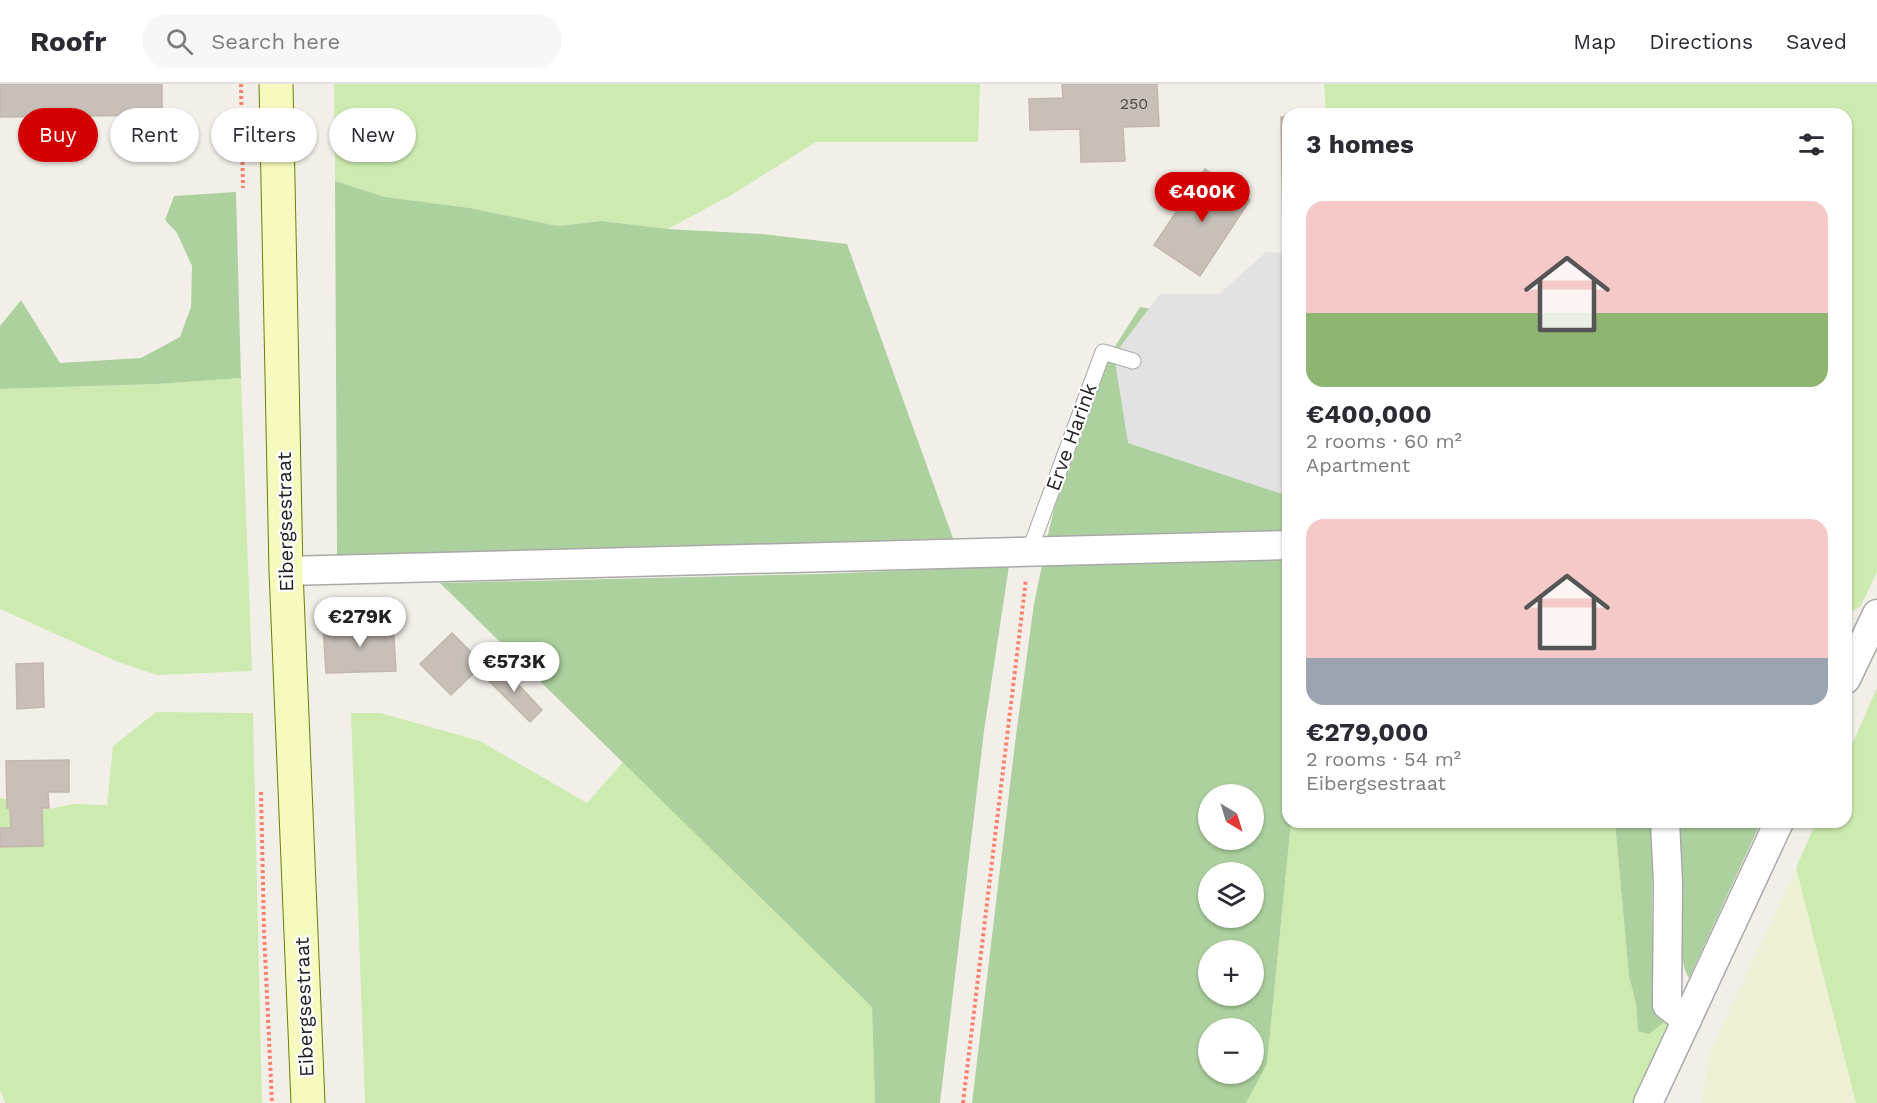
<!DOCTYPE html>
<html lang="en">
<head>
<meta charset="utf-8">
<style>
  :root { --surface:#fff; --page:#f7f7f7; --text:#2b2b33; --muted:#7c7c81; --line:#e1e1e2; --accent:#d40000 }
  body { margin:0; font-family:"Work Sans",sans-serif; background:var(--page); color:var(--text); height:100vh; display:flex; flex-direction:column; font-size:22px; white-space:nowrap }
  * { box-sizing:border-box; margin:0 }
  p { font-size:20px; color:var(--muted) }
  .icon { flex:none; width:33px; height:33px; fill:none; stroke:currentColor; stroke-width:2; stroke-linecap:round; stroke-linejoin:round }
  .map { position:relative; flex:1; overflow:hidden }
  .sheet { position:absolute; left:1282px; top:24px; width:570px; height:720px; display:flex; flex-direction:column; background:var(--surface); border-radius:18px; box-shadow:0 2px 4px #0004 }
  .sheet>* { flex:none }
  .hud { position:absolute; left:18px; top:24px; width:570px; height:54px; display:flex; gap:12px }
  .needle { width:39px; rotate:142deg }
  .fabs { position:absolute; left:1198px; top:700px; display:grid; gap:12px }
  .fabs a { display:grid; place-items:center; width:66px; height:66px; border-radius:50%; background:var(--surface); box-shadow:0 2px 4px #0004; font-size:30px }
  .price { position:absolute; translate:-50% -51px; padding:0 14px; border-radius:21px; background:#fff; color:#222; font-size:20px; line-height:39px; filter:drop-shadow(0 2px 3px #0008) }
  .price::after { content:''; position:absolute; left:50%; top:36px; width:18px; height:14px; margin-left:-9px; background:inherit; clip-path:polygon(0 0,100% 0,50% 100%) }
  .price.selected { background:var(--accent); color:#fff }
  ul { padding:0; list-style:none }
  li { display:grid; align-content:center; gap:12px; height:318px; padding:0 24px }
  li span { display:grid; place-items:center; height:186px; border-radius:18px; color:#555 }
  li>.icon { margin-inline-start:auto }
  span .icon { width:108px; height:108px; fill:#fffc; stroke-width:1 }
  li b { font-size:26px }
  h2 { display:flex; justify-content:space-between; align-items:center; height:72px; padding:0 24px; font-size:26px }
  .chip { padding:0 21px; border-radius:27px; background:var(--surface); box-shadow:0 2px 4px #0004; font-size:21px; line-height:54px }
  .chip.selected { background:var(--accent); color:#fff }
  header { display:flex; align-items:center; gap:36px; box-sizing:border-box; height:84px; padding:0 30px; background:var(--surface); border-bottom:2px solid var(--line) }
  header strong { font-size:28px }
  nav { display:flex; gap:33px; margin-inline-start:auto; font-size:21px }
  .search { width:420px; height:54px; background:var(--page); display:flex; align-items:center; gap:15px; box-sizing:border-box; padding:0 21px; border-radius:33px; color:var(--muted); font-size:22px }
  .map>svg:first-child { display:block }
  .farmland { fill:#eef0d5 }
  .grass { fill:#cdebb0 }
  .forest { fill:#add19e; fill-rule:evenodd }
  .parking { fill:#e2e2e2 }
  .building { fill:#c7bfb8; stroke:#c4b6ab; stroke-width:1.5 }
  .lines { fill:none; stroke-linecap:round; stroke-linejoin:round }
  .lane-casing { stroke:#a9a9a9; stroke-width:17 }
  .street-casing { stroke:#a9a9a9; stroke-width:31 }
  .secondary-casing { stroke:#707d05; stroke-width:35 }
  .path { stroke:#fa8072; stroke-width:4; stroke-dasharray:3 3; stroke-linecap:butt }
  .lane { stroke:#fff; stroke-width:15 }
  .street { stroke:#fff; stroke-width:28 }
  .secondary { stroke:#f7fabf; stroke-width:33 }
  .labels { text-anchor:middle; stroke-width:4.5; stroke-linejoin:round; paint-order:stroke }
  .number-label { font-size:16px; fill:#4b4948 }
  .street-label { font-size:20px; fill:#222; stroke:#fff }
</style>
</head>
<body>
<header>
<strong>Roofr</strong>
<div class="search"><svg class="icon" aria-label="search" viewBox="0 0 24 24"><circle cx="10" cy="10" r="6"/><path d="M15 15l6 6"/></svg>Search here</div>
<nav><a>Map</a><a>Directions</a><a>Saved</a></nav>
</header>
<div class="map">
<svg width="1877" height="1019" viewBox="0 0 1877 1019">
  <rect width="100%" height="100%" fill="#f2efe9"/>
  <path class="farmland" d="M1796 784 1856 1019H1701L1710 968Z"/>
  <g class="grass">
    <path d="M334 0H980L978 58H816L733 110 668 145 601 137 558 142 470 124 385 113 335 97Z"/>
    <path d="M1324 0H1877V488L1861 522 1847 530 1846 30H1326Z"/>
    <path d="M241 294 252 587 157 591 118 578 0 525V305L157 300Z"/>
    <path d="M1877 604V1019H1856L1796 784 1816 738H1846L1847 672Z"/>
    <path d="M156 628 253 629 262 1019H5L0 1006V714L49 725 73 720 107 721 113 662Z"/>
    <path d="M351 629H380L480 657 587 719 623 678 872 923 875 1019H365Z"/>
    <path d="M1291 738H1615L1629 892 1636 919 1638 947 1672 932 1635 1019H1246L1267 980Z"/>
  </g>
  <g class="forest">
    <path d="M335 97 385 113 470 124 558 142 601 137 668 145 761 150 847 160 954 457 337 472Z"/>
    <path d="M236 108 241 294 157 300 0 305V242L21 216 60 279 141 274 180 253 191 223 192 182 177 149 165 136 174 112Z"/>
    <path d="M1140 223 1194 232 1288 276V447L1047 454 1059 405 1109 272Z"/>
    <path d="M1288 473V738H1291L1267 980 1246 1019H972L1016 651 1034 520 1042 481ZM1209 711H1254V756H1209ZM1209 789H1254V834H1209ZM1209 867H1254V912H1209ZM1209 945H1254V990H1209Z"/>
    <path d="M1009 482 984 647 940 1019H875L872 923 440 499 820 490Z"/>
    <path d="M1615 738H1651C1655 783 1649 829 1654 874 1656 893 1666 914 1672 932L1649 950 1638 947 1636 919 1629 892Z"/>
    <path d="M1679 738H1761L1689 894C1681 881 1682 867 1681 852 1679 814 1683 776 1679 738Z"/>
  </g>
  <path class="parking" d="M1266 168 1288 169V412L1128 359 1114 271 1160 210H1219Z"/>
  <g class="building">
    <path d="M0 0H162V31L0 33Z"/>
    <path d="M1062 0H1157L1159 42 1123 43 1125 77 1081 78 1080 45 1030 46 1029 15 1063 14Z"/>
    <path d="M1281 33H1288V149H1283Z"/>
    <path d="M1205 85 1250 116 1200 192 1154 161Z"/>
    <path d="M393 538 396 587 326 589 323 540Z"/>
    <path d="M452 549 483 580 451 611 420 580Z"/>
    <path d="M43 579 44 623 17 625 16 580Z"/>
    <path d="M499 580 542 626 530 638 485 593Z"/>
    <path d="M69 676V708H48L49 724H42L43 762 0 763V744H11L10 724H7L6 677Z"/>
  </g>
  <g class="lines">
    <defs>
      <path id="lane" d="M1029 468 1103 268 1133 277"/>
      <g id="street">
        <path d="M286 487 1288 461"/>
        <path d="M1846 595 1877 530"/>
        <path d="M1665 738 1668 799 1667 921 1687 936"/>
        <path d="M1648 1019 1779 738"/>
      </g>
      <path id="secondary" d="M276 0 286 487 308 1019"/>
    </defs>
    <use href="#lane" class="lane-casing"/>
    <use href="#street" class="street-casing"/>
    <use href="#secondary" class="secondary-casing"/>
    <g class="path">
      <path d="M241 0 243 104"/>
      <path d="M261 708 264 847 272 1019"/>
      <path d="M963 1019 1026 495"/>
    </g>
    <use href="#lane" class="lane"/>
    <use href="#street" class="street"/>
    <use href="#secondary" class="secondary"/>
  </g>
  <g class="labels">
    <g class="number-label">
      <text x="1134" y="25">250</text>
    </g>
    <g class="street-label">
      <text transform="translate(1071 353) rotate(-70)" y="7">Erve Harink</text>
      <text transform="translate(285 438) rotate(-91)" y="7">Eibergsestraat</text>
      <text transform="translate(304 923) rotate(-92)" y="7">Eibergsestraat</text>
    </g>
  </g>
</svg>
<div class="fabs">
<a><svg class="needle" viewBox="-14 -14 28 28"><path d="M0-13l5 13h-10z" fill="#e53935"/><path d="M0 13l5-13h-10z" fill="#7c7c81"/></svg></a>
<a><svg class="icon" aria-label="layers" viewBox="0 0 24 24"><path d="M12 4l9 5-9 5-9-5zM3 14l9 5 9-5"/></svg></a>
<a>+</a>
<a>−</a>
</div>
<b class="price selected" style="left:1202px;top:139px">€400K</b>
<b class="price" style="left:360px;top:564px">€279K</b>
<b class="price" style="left:514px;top:609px">€573K</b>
<div class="hud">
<a class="chip selected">Buy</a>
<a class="chip">Rent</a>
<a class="chip">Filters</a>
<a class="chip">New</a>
</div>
<section class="sheet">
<h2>3 homes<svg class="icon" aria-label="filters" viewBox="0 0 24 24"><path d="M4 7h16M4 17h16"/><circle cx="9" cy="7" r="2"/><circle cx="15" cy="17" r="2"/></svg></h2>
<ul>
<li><span style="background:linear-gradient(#f6c9c9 60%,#8fb573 0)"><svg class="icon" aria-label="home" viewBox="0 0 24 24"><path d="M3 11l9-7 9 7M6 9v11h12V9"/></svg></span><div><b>€400,000</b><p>2 rooms · 60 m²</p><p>Apartment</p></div></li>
<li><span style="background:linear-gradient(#f6c9c9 75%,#9aa5b1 0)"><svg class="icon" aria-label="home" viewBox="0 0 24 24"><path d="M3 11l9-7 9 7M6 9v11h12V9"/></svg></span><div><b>€279,000</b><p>2 rooms · 54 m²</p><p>Eibergsestraat</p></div></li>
</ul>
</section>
</div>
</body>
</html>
